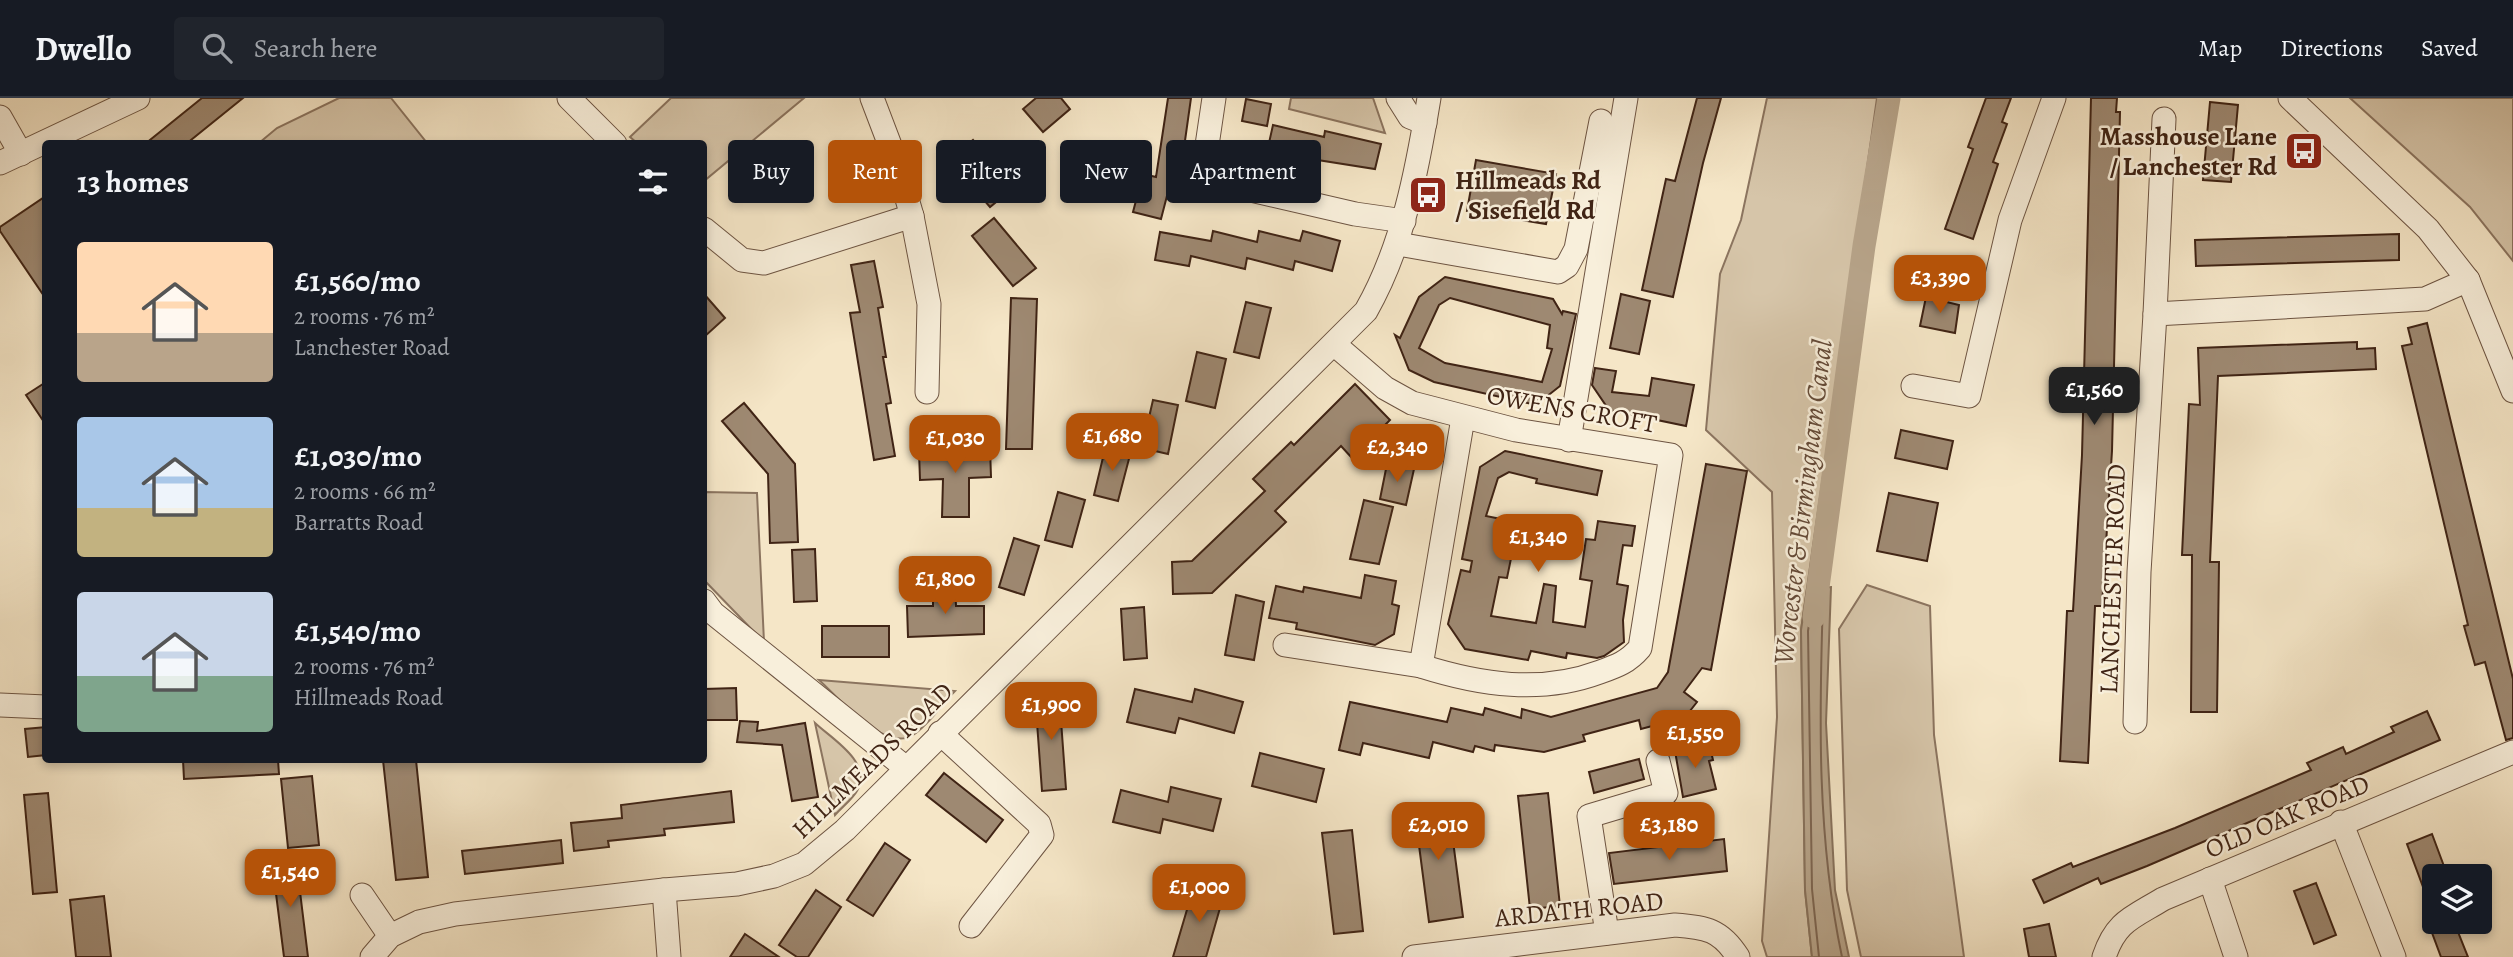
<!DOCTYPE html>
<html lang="en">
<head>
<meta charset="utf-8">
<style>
  :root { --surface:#171b24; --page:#20242c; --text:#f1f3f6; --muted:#9ea1a6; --line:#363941; --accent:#b45309 }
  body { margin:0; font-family:Alegreya,serif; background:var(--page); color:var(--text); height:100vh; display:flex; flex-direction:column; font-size:26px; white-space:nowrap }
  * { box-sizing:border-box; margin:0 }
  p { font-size:23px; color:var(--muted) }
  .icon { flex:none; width:38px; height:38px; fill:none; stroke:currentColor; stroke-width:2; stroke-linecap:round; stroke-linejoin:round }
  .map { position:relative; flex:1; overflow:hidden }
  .drawer { position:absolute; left:42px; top:42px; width:665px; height:623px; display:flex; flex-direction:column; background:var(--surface); border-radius:7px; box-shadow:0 4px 10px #0003 }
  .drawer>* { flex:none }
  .banner { position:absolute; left:728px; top:42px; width:665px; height:63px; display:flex; gap:14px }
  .tools { position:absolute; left:2422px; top:766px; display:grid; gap:14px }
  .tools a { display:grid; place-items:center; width:70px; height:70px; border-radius:7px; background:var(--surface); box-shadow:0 4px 10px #0003; font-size:35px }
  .price { position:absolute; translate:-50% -60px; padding:0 16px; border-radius:14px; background:var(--accent); color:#fff; font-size:23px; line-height:46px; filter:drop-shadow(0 2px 4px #0008) }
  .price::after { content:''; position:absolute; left:50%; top:42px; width:21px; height:16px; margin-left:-10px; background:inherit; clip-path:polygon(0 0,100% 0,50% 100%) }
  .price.on { background:#222; color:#fff }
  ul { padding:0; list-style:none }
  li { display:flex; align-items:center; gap:21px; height:175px; padding:0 35px }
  li span { display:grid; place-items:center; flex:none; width:196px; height:140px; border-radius:7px; color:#555 }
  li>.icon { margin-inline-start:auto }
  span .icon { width:84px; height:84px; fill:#fffc; stroke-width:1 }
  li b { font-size:30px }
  h2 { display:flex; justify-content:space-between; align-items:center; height:84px; padding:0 35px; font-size:30px }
  .pill { padding:0 24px; border-radius:7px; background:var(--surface); box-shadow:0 4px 10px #0003; font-size:24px; line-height:63px }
  .pill.on { background:var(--accent); color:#fff }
  header { display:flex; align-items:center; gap:42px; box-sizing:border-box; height:98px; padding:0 35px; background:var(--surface); border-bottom:2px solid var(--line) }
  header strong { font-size:33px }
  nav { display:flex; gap:38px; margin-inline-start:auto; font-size:24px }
  .search { width:490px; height:63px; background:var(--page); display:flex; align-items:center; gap:18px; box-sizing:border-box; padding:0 24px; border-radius:7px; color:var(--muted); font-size:26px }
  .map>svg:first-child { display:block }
  .green { fill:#d6c5a9; stroke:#8b745f; stroke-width:2 }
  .water { fill:#b7a48a; stroke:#87715b; stroke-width:2 }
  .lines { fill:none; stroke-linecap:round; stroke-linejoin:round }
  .shore { stroke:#7c6450; stroke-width:2 }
  .canal { stroke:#b7a48a; stroke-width:23 }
  .building { fill:#9e8972; stroke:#402415; stroke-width:2; fill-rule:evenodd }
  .minor-casing { stroke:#6d5442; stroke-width:25 }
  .minor { stroke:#f8efdb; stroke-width:23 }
  .labels { text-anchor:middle; stroke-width:5; stroke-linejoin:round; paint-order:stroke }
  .poi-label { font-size:26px; font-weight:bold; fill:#402415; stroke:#f8efdb; text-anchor:end }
  .street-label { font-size:26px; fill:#402415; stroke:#f8efdb }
  .water-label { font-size:28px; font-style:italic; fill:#644a38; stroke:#f8efdb }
</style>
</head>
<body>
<header>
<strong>Dwello</strong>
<div class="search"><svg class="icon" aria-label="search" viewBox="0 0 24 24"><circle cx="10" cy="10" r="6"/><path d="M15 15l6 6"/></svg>Search here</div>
<nav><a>Map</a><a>Directions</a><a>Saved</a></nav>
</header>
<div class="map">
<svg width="2513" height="859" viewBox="0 0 2513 859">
  <rect width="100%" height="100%" fill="#f5e6c7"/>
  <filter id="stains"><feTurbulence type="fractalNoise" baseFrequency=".00286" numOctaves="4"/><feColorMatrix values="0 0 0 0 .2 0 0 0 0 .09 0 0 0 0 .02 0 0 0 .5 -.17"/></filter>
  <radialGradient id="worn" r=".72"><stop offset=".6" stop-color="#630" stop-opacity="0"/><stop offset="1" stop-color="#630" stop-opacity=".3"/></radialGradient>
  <g class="green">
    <path d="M339 0H391L427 45H259L277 30Z"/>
    <path d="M671 0H804L704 83V46L637 45 630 39Z"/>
    <path d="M1291 0H1373L1385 35 1289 11Z"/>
    <path d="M1767 0H1877L1801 532 1805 792 1812 859H1767L1762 843 1777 619 1772 394 1706 332 1720 176 1741 122Z"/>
    <path d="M2350 0H2513V163L2470 109Z"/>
    <path d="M704 394 757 395 764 544 704 482Z"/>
    <path d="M1867 487 1930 508 1934 637 1964 859H1861L1847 792 1839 531Z"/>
    <path d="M819 582 955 593C942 606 929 627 913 637 885 655 839 600 819 582Z"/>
    <path d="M815 625C832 641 871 663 858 691 854 700 842 709 835 717Z"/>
  </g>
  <path class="water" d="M1831 489 1826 625 1835 792 1849 859H1812L1805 792 1801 532 1807 491Z"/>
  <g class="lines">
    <path class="shore" d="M1819 859 1812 791 1808 533 1813 500 1820 497 1823 501C1819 621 1817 741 1842 859"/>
    <path class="canal" d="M1814 519 1864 148 1889 0"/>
  </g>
  <g class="building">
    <path d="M202 0H243L186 46H145Z"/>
    <path d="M1036 0H1061L1070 11 1043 34 1023 11Z"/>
    <path d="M1168 0H1191L1182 64 1176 63 1161 121 1133 114 1143 76 1156 79Z"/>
    <path d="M1697 0H1721L1703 65 1673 199 1642 192 1666 81 1675 83Z"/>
    <path d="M1986 0H2011L2002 24 2007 26 1993 64 1998 66 1973 141 1945 131 1973 51 1968 49Z"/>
    <path d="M2091 0H2117L2116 14H2120L2112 353 2102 508H2095L2088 665 2060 663 2067 513H2073L2082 357Z"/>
    <path d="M1246 1 1271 6 1267 28 1242 23Z"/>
    <path d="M2210 4 2238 7 2231 84 2203 82Z"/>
    <path d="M1273 27 1324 39 1325 33 1381 46 1375 71 1267 54Z"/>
    <path d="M973 42 1013 90 990 109 950 62Z"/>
    <path d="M1476 62 1556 76 1546 126 1467 113Z"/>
    <path d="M46 98V201L0 133V129Z"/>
    <path d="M994 120 1036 170 1013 188 972 138Z"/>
    <path d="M1213 133 1257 144 1259 133 1300 143 1303 133 1340 143 1332 173 1295 163 1293 172 1247 160 1245 171 1191 158 1189 168 1155 162 1160 134 1211 143Z"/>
    <path d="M2399 136V162L2196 168 2195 142Z"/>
    <path d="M874 163 883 209 878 210 886 259H883L891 305 886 306 895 358 874 362 850 215 860 214 851 167Z"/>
    <path d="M1445 179 1553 201 1562 216 1563 213 1576 216 1560 288 1536 307 1434 284 1409 272 1395 237 1400 240 1419 199ZM1450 200 1550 227 1547 250 1552 251 1542 284 1445 265 1419 250 1439 207Z"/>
    <path d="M704 196 725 220 704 239Z"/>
    <path d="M1621 196 1650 203 1639 256 1610 250Z"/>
    <path d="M1926 199 1959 207 1955 235 1920 228Z"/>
    <path d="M1011 200 1037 201 1032 351H1006Z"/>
    <path d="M1246 204 1271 210 1259 260 1234 254Z"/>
    <path d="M2427 225 2513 581V640L2506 642 2485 564 2475 567 2464 528 2468 527 2402 248 2412 246 2408 230Z"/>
    <path d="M2357 244V251L2375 250 2376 271 2218 278 2210 464H2219L2217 614H2191L2192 457H2182L2189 306 2200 307 2198 250Z"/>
    <path d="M1197 254 1226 261 1215 310 1186 303Z"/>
    <path d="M1595 270 1616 273 1612 294 1649 298 1652 280 1694 287 1686 328 1609 312 1592 287Z"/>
    <path d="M46 284V327L26 297Z"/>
    <path d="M1355 286 1390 322 1352 360 1341 348 1275 413 1286 424 1212 495 1173 496 1172 464 1192 463 1265 393 1253 381 1291 344 1294 347Z"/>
    <path d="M1153 302 1178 307 1168 356 1142 350Z"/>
    <path d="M744 305 795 366 798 444 770 445 768 376 722 323Z"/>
    <path d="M1901 332 1953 343 1947 371 1895 360Z"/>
    <path d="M1106 347 1131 353 1118 403 1094 397Z"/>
    <path d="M990 350 991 379 969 380V419H942L943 381 920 382 919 353Z"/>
    <path d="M1505 353 1602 373 1597 397 1536 385 1537 381 1509 374 1498 380 1486 418 1506 422 1503 439 1515 441 1507 480 1499 479 1491 518 1536 525 1544 486 1556 488 1553 524 1585 529 1592 483 1580 481 1586 441 1595 442 1598 423 1635 428 1632 448 1623 447 1617 486 1628 488 1623 522 1624 544 1604 558 1597 560 1567 555 1566 560 1531 553 1528 562 1465 551 1448 526 1461 472 1470 474 1472 463 1462 461 1480 369Z"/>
    <path d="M1387 366 1414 371 1406 407 1380 401Z"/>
    <path d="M1706 366 1747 373 1711 572 1702 570 1684 594 1697 604 1671 637 1667 624 1641 631 1639 622 1583 637 1585 643 1544 654 1495 647 1494 653 1475 648 1473 654 1433 644 1429 660 1363 645 1360 657 1339 652 1350 604 1447 624 1451 610 1483 617 1485 610 1521 620 1522 611 1551 619 1657 590 1668 574Z"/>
    <path d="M1058 394 1085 402 1072 449 1045 442Z"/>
    <path d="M1889 395 1938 405 1927 463 1877 453Z"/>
    <path d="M1364 402 1393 409 1379 466 1350 461Z"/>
    <path d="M1014 440 1039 448 1024 497 999 489Z"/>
    <path d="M815 451 817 503 794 504 792 452Z"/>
    <path d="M1365 477 1396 483 1392 506 1399 508 1394 536 1375 547 1296 531 1297 525 1269 520 1276 488 1303 494 1304 489 1361 500Z"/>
    <path d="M933 484H955L956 508H984V536L908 539 907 508H933Z"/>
    <path d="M1236 497 1264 504 1254 562 1225 557Z"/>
    <path d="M1144 509 1147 560 1124 562 1121 511Z"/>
    <rect x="822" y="528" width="67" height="31"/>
    <path d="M736 590 737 622H704V591Z"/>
    <path d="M1135 591 1192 604 1195 591 1243 604 1234 635 1179 620 1175 635 1127 624Z"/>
    <path d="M1059 595 1066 691 1042 693 1035 597Z"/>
    <path d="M2427 613 2440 642 2147 768 2101 786 2098 780 2044 805 2033 782 2071 765 2073 769 2175 730 2311 672 2307 665 2343 649 2346 656 2394 634 2391 629Z"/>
    <path d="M740 623 758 624 757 633 805 625 818 699 792 703 782 647 737 644Z"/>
    <path d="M46 629V657L28 659 25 631Z"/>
    <path d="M1709 645 1713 662 1709 663 1716 691 1683 699 1675 653Z"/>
    <path d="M1260 655 1324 671 1316 704 1252 688Z"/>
    <path d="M1639 661 1644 681 1594 695 1589 674Z"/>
    <path d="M183 662H278L279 676 184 681Z"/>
    <path d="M383 662H416L428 779 396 782Z"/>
    <path d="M944 675 1003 722 986 744 926 697Z"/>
    <path d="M312 678 319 747 288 750 281 681Z"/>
    <path d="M1171 689 1221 701 1213 733 1163 721 1160 735 1113 724 1121 692 1168 704Z"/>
    <path d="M731 693 734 724 664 731 665 737 608 743 609 749 574 753 571 725 622 720 621 707Z"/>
    <path d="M48 695 57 794 33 796 24 697Z"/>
    <path d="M1548 695 1560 808 1530 811 1518 698Z"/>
    <path d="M1448 705 1463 819 1429 824 1414 709Z"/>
    <path d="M1352 732 1363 833 1334 836 1322 735Z"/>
    <path d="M2432 736 2448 779H2434L2432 813 2407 746Z"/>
    <path d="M1724 741 1727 773 1614 786 1609 755Z"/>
    <path d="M561 742 563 765 465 776 462 753Z"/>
    <path d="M885 745 910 762 873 818 847 802Z"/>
    <path d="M296 761 308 859H284L272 764Z"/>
    <path d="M2316 785 2336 837 2314 846 2294 793Z"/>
    <path d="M1194 788 1224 796 1206 859H1173Z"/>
    <path d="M816 792 841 809 808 859H797L779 847Z"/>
    <path d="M104 798 111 859H76L70 802Z"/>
    <path d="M2428 824H2454L2468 859H2441Z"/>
    <path d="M2049 826 2056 859H2029L2024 831Z"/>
    <path d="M745 836 779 859H730Z"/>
  </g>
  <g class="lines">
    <defs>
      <g id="minor">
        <path d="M569 0 615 46"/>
        <path d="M872 0 896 63 912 118 929 206 927 294"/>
        <path d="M1214 0 1206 54 1208 68 1225 86 1355 116 1404 123"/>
        <path d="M1398 0 1410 19 1425 25"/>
        <path d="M2290 0 2428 131 2468 182 2513 293"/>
        <path d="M0 19 21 56"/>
        <path d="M0 65 138 0"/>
        <path d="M704 131 742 162 764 165 912 118"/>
        <path d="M1398 146 1558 174 1567 168 1576 151 1601 23"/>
        <path d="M2155 216 2164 21"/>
        <path d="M1334 246 1385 290 1412 305 1516 332 1671 357 1640 550C1628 564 1617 568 1600 574 1541 596 1481 587 1421 568L1463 320"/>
        <path d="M1913 288 1969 298 2010 122 2054 0"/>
        <path d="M1569 342 1626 0"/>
        <path d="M704 503 713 515 906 670"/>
        <path d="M1285 547 1421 568"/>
        <path d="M0 607 46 609"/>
        <path d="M2135 624 2139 474 2155 216 2425 201 2468 182"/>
        <path d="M940 635 1039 726 1042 737 971 828"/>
        <path d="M2341 724 2394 859"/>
        <path d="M2210 781 2236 859"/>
        <path d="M664 792 669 859"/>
        <path d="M362 797 390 838"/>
        <path d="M1607 835 1589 718 1666 695 1658 663"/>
        <path d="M372 859 390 838 419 824 455 816 664 792 737 786 774 778 804 766 845 732 1366 213C1403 148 1417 73 1429 0"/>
        <path d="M1414 859 1675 827C1706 829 1721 832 1738 859"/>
        <path d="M2104 859C2116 823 2132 820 2163 801L2513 654"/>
      </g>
    </defs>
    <use href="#minor" class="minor-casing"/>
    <use href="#minor" class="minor"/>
  </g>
  <defs>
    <symbol id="bus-square" viewBox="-11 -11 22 22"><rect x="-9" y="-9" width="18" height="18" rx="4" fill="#8f2418" stroke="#f8efdb"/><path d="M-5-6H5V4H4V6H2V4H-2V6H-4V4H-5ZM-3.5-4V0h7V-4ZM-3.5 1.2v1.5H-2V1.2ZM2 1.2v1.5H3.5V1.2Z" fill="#fff"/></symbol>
  </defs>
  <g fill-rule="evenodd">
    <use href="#bus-square" x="2282" y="31" width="44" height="44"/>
    <use href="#bus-square" x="1406" y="75" width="44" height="44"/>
  </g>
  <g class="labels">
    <g class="poi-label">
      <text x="2277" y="47">Masshouse Lane<tspan x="2277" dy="30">/ Lanchester Rd</tspan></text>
      <text x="1455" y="91" text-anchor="start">Hillmeads Rd<tspan x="1455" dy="30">/ Sisefield Rd</tspan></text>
    </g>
    <g class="street-label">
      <text transform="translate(1572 311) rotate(10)" y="9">OWENS CROFT</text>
      <text transform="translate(2112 481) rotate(-88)" y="9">LANCHESTER ROAD</text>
      <text transform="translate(872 662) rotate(-44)" y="9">HILLMEADS ROAD</text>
      <text transform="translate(2287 718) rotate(-23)" y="9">OLD OAK ROAD</text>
      <text transform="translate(1579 811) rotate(-6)" y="9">ARDATH ROAD</text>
    </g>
    <g class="water-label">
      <text transform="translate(1802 404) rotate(-83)" y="10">Worcester &amp; Birmingham Canal</text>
    </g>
  </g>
  <rect width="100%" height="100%" filter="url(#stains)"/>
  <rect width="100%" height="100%" fill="url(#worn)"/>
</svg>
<div class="tools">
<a><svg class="icon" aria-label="layers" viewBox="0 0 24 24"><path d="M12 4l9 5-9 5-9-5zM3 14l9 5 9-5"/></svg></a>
</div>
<b class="price" style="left:1940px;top:217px">£3,390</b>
<b class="price on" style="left:2094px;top:329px">£1,560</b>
<b class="price" style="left:1112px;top:375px">£1,680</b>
<b class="price" style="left:955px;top:377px">£1,030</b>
<b class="price" style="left:1397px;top:386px">£2,340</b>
<b class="price" style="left:1538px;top:476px">£1,340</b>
<b class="price" style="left:945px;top:518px">£1,800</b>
<b class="price" style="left:1051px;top:644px">£1,900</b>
<b class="price" style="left:1695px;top:672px">£1,550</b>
<b class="price" style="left:1438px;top:764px">£2,010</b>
<b class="price" style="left:1669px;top:764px">£3,180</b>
<b class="price" style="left:290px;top:811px">£1,540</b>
<b class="price" style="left:1199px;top:826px">£1,000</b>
<div class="banner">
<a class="pill">Buy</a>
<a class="pill on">Rent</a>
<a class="pill">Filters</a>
<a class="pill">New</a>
<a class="pill">Apartment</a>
</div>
<section class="drawer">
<h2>13 homes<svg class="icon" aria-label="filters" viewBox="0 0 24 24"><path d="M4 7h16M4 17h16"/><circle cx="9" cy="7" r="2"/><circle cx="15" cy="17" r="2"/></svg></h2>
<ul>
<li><span style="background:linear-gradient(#ffd9b3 65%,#b9a48a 0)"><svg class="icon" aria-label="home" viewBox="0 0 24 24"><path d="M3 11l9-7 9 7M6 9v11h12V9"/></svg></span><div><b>£1,560/mo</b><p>2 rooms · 76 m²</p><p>Lanchester Road</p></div></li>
<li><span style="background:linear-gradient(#a9c7e8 65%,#c2b280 0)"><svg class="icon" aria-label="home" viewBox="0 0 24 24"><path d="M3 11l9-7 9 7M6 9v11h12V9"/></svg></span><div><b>£1,030/mo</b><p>2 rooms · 66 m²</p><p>Barratts Road</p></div></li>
<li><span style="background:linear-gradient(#c9d6e8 60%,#7fa58c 0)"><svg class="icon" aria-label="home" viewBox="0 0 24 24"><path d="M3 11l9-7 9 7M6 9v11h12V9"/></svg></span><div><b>£1,540/mo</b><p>2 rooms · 76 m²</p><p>Hillmeads Road</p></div></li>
</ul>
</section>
</div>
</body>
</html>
